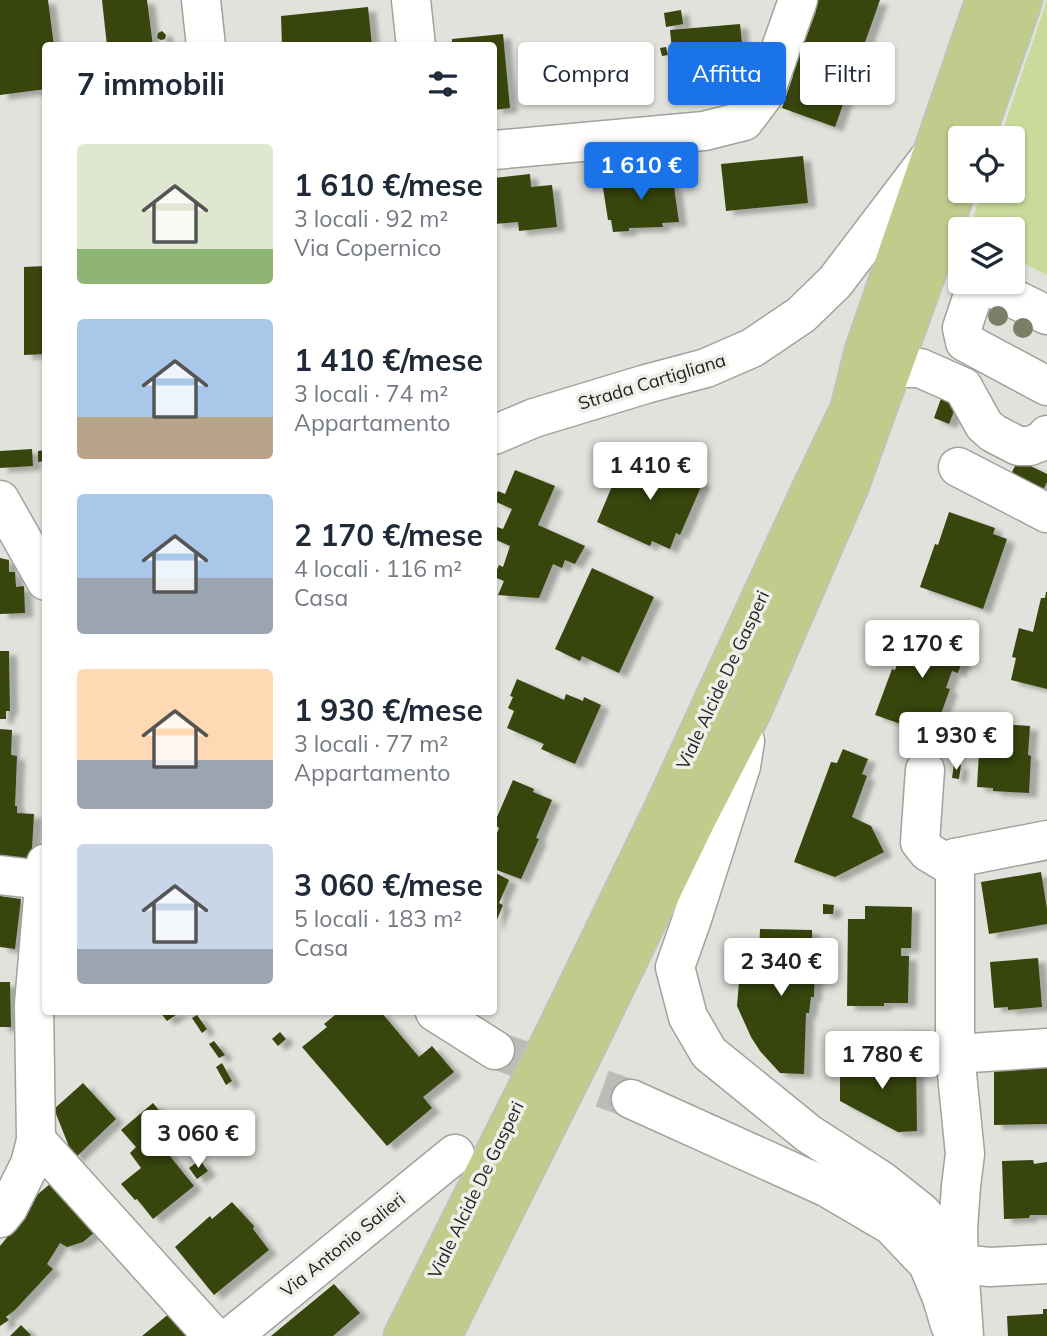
<!DOCTYPE html>
<html lang="it">
<head>
<meta charset="utf-8">
<style>
  :root { --surface:#fff; --page:#f2f2f3; --text:#1f2937; --muted:#747a83; --accent:#1a73e8 }
  body { margin:0; font-family:Mulish,sans-serif; background:var(--page); color:var(--text); height:100vh; display:flex; flex-direction:column; font-size:26px; white-space:nowrap }
  * { box-sizing:border-box; margin:0 }
  p { font-size:23px; color:var(--muted) }
  .icon { flex:none; width:38px; height:38px; fill:none; stroke:currentColor; stroke-width:2; stroke-linecap:round; stroke-linejoin:round }
  .map { position:relative; flex:1; overflow:hidden }
  .sheet { position:absolute; left:42px; top:42px; width:455px; height:973px; display:flex; flex-direction:column; background:var(--surface); border-radius:7px; box-shadow:0 2px 5px #0004 }
  .sheet>* { flex:none }
  .top-card { position:absolute; left:518px; top:42px; width:424px; height:63px; display:flex; gap:14px }
  .controls { position:absolute; left:948px; top:126px; display:grid; gap:14px }
  .controls a { display:grid; place-items:center; width:77px; height:77px; border-radius:7px; background:var(--surface); box-shadow:0 2px 5px #0004; font-size:35px }
  .price { position:absolute; translate:-50% -60px; padding:0 16px; border-radius:7px; background:#fff; color:#222; font-size:23px; line-height:46px; filter:drop-shadow(0 2px 4px #0008) }
  .price::after { content:''; position:absolute; left:50%; top:42px; width:21px; height:16px; margin-left:-10px; background:inherit; clip-path:polygon(0 0,100% 0,50% 100%) }
  .price.active { background:var(--accent); color:#fff }
  ul { padding:0; list-style:none }
  li { display:flex; align-items:center; gap:21px; height:175px; padding:0 35px }
  li span { display:grid; place-items:center; flex:none; width:196px; height:140px; border-radius:7px; color:#555 }
  li>.icon { margin-inline-start:auto }
  span .icon { width:84px; height:84px; fill:#fffc; stroke-width:1 }
  li b { font-size:30px }
  h2 { display:flex; justify-content:space-between; align-items:center; height:84px; padding:0 35px; font-size:30px }
  .pill { padding:0 24px; border-radius:7px; background:var(--surface); box-shadow:0 2px 5px #0004; font-size:24px; line-height:63px }
  .pill.active { background:var(--accent); color:#fff }
  .map>svg:first-child { display:block }
  .green { fill:#c9da9a }
  .building { fill:#39440e; filter:url(#shadow) }
  .lines { fill:none; stroke-linecap:round; stroke-linejoin:round }
  .minor-tunnel { stroke:#babcb6; stroke-width:38; stroke-dasharray:38 19; stroke-linecap:butt }
  .minor-casing { stroke:#a0a29c; stroke-width:41 }
  .major-casing { stroke:#c1c1c1; stroke-width:41 }
  .minor { stroke:#fff; stroke-width:38 }
  .major { stroke:#bfcc8c; stroke-width:38 }
  .tree { fill:#7a7f65 }
  .labels { text-anchor:middle; stroke-width:7; stroke-linejoin:round; paint-order:stroke }
  .street-label { font-size:18px; fill:#222220; stroke:#edefe8 }
</style>
</head>
<body>
<div class="map">
<svg width="1047" height="1336" viewBox="0 0 1047 1336">
  <defs>
    <filter id="shadow"><feDropShadow dx="8" dy="4.5" stdDeviation="2" flood-color="#0004"/></filter>
  </defs>
  <rect width="100%" height="100%" fill="#e0e2db"/>
  <path class="green" d="M1047 0V275L1013 258V229H969L982 191H1013V138H1000Z"/>
  <g class="building">
    <path d="M0 0H48L54 46H46V89L0 95Z"/>
    <path d="M102 0H147L153 46H107Z"/>
    <path d="M818 0H880L835 127 782 108 793 76 791 75 794 65H796L816 11 814 10Z"/>
    <path d="M368 7 372 46H282L281 16Z"/>
    <path d="M681 10 683 24 666 27 664 13Z"/>
    <path d="M740 24 745 73 675 80 670 30Z"/>
    <path d="M162 31 166 35 165 39 161 40 157 38 158 33Z"/>
    <path d="M503 34 510 108 494 110V46H452V39Z"/>
    <path d="M666 47 668 55 662 56 660 48Z"/>
    <path d="M585 55H603L604 67 586 69Z"/>
    <path d="M803 156 808 203 726 211 721 164Z"/>
    <path d="M669 171 671 187H674L679 222 662 223 663 227 629 228V231L613 232 611 220H608L603 188 617 186 616 177Z"/>
    <path d="M530 174 531 187 552 185 557 227 519 231 518 222 494 224V178Z"/>
    <path d="M46 266V354L24 355V267Z"/>
    <path d="M943 393 959 399 949 424 934 418Z"/>
    <path d="M32 449 33 466 0 468V451Z"/>
    <path d="M46 450V461L38 462V451Z"/>
    <path d="M636 454 703 482 680 535 676 533 670 549 652 541 650 546 597 522 623 460 632 465Z"/>
    <path d="M1018 460 1047 474V482L1043 490 1011 474Z"/>
    <path d="M515 470 555 486 538 525 585 546 575 564 565 560 562 568 553 564 539 598 498 595 504 581 494 577 499 565 503 567 510 546 494 539V535L497 527 503 529 512 509 494 501 498 491 505 494Z"/>
    <path d="M949 512 995 528 993 534 1007 539 983 609 920 587 935 544 938 545Z"/>
    <path d="M0 558 9 560V572H15L16 587 24 586 25 613 0 614Z"/>
    <path d="M592 568 654 597 619 673 582 656 580 661 555 649Z"/>
    <path d="M1046 592H1047V689L1011 680 1016 658 1012 657 1019 628 1033 632 1041 598H1045Z"/>
    <path d="M924 625 969 641 958 673 952 671 946 688 950 689 934 733 905 723 904 725 875 715 892 669 895 670 907 638 918 642Z"/>
    <path d="M0 651H9L10 711H6V719H0Z"/>
    <path d="M517 679 564 700 566 694 583 701 584 697 601 705 575 764 541 749 544 744 507 728 514 711 508 708 513 697 510 696Z"/>
    <path d="M986 723 1030 726 1028 755 1031 756 1029 793 993 791V788L977 787 979 752H984Z"/>
    <path d="M0 729 12 730 11 755 17 756 15 806H17V813L34 814 31 865 0 863Z"/>
    <path d="M843 749 868 759 862 774 867 776 852 817 871 826 884 852 835 877 794 862 831 762 837 763Z"/>
    <path d="M954 764 961 765 959 779 952 778Z"/>
    <path d="M513 780 534 789 533 792 552 800 536 838 539 839 521 879 494 869V840L499 828 494 824Z"/>
    <path d="M494 872 509 880 499 903 503 905 494 927Z"/>
    <path d="M1041 872 1047 909V924L989 934 981 882Z"/>
    <path d="M0 896 21 899 15 949 0 947Z"/>
    <path d="M823 904 834 905 833 914H823Z"/>
    <path d="M865 906 912 907 911 948H901V956H909L908 1003H884V1006H847L848 919H865Z"/>
    <path d="M760 929 812 930 813 963H815L814 997H811L809 1013H806L804 1074 780 1073 760 1051 751 1037 737 1006 739 982H756L757 964H759Z"/>
    <path d="M1038 958 1042 1007 1008 1010V1007L994 1008 990 962Z"/>
    <path d="M0 982H10L11 1027H0Z"/>
    <path d="M160 1012H180L167 1021Z"/>
    <path d="M334 1012H381L419 1057 432 1046 454 1072 423 1097 432 1108 387 1146 302 1047 327 1027 324 1024 335 1015 333 1013Z"/>
    <path d="M197 1015 207 1029 202 1033 192 1018Z"/>
    <path d="M280 1032 286 1039 278 1046 272 1039Z"/>
    <path d="M214 1041 225 1055 219 1058 209 1044Z"/>
    <path d="M916 1059 917 1131 898 1132 840 1101V1062Z"/>
    <path d="M222 1063 232 1081 226 1085 216 1067Z"/>
    <path d="M1047 1067V1124L994 1125V1071Z"/>
    <path d="M83 1083 116 1119 74 1159 54 1109Z"/>
    <path d="M153 1103 168 1121 163 1125 176 1141 165 1150 194 1186 153 1219 137 1199 135 1200 121 1184 141 1168 130 1153 136 1147 121 1130Z"/>
    <path d="M200 1160 208 1171 197 1179 189 1168Z"/>
    <path d="M1033 1160 1034 1164 1047 1162V1215H1030L1029 1218 1004 1219 1002 1161Z"/>
    <path d="M56 1179 102 1226 83 1242 67 1247 60 1243 47 1264 53 1269 15 1310 6 1317 9 1320 0 1326V1246L27 1213 38 1194Z"/>
    <path d="M232 1202 254 1226 253 1229 269 1250 214 1295 175 1247 210 1216 212 1219Z"/>
    <path d="M334 1284 360 1313 333 1336H271Z"/>
    <path d="M1043 1309H1047V1336H1008L1007 1316 1043 1314Z"/>
    <path d="M170 1313 190 1336H142Z"/>
    <path d="M21 1325 31 1335 29 1336H10Z"/>
  </g>
  <g class="lines">
    <path class="minor-tunnel" d="M495 1050 631 1099"/>
    <defs>
      <g id="minor">
        <path d="M201 0 206 46"/>
        <path d="M411 0 416 46"/>
        <path d="M494 150 704 131 744 121 765 93 798 0"/>
        <path d="M1047 315 988 286 982 285 975 289 962 328 965 342 1047 386"/>
        <path d="M866 352 893 368H920L963 387 984 425 993 433 1018 446H1030L1045 440 1047 435"/>
        <path d="M494 435 534 418 646 384 706 368 752 348 801 315 835 282 927 161"/>
        <path d="M958 467 1047 513"/>
        <path d="M0 500 46 581"/>
        <path d="M745 741 741 766 692 919 675 967 688 1017 709 1053 809 1134 882 1181 921 1212 942 1236 959 1264 964 1336"/>
        <path d="M925 770 920 842 928 852 948 864 955 858V1054L965 1154 961 1186 958 1229 959 1264 990 1267 1047 1264"/>
        <path d="M955 858 1047 840"/>
        <path d="M0 875 43 880"/>
        <path d="M435 1012 495 1050"/>
        <path d="M861 1052 928 1051 955 1054 1047 1048"/>
        <path d="M631 1099 828 1188 891 1225 928 1264 942 1298 950 1325"/>
        <path d="M36 1140 213 1336"/>
        <path d="M0 1218 8 1208 30 1164 36 1140 34 1004 46 863"/>
        <path d="M232 1336 455 1154"/>
      </g>
      <g id="major">
        <path d="M975 138 1023 0"/>
        <path d="M403 1336 556 1031 663 810 807 498 850 408 864 351 985 0"/>
        <path d="M442 1336 589 1041 696 820 751 713 849 487 961 178"/>
      </g>
    </defs>
    <use href="#minor" class="minor-casing"/>
    <use href="#major" class="major-casing"/>
    <use href="#minor" class="minor"/>
    <use href="#major" class="major"/>
  </g>
  <g class="tree">
    <circle cx="998" cy="316" r="10"/>
    <circle cx="1023" cy="328" r="10"/>
  </g>
  <g class="labels">
    <g class="street-label">
      <text transform="translate(652 382) rotate(-17)" y="6">Strada Cartigliana</text>
      <text transform="translate(723 680) rotate(-65)" y="6">Viale Alcide De Gasperi</text>
      <text transform="translate(476 1190) rotate(-64)" y="6">Viale Alcide De Gasperi</text>
      <text transform="translate(343 1245) rotate(-39)" y="6">Via Antonio Salieri</text>
    </g>
  </g>
</svg>
<div class="controls">
<a><svg class="icon" aria-label="locate" viewBox="0 0 24 24"><circle cx="12" cy="12" r="6"/><path d="M12 2v4M12 18v4M2 12h4M18 12h4"/></svg></a>
<a><svg class="icon" aria-label="layers" viewBox="0 0 24 24"><path d="M12 4l9 5-9 5-9-5zM3 14l9 5 9-5"/></svg></a>
</div>
<b class="price active" style="left:641px;top:202px">1 610 €</b>
<b class="price" style="left:650px;top:502px">1 410 €</b>
<b class="price" style="left:922px;top:680px">2 170 €</b>
<b class="price" style="left:956px;top:772px">1 930 €</b>
<b class="price" style="left:781px;top:998px">2 340 €</b>
<b class="price" style="left:882px;top:1091px">1 780 €</b>
<b class="price" style="left:198px;top:1170px">3 060 €</b>
<div class="top-card">
<a class="pill">Compra</a>
<a class="pill active">Affitta</a>
<a class="pill">Filtri</a>
</div>
<section class="sheet">
<h2>7 immobili<svg class="icon" aria-label="filters" viewBox="0 0 24 24"><path d="M4 7h16M4 17h16"/><circle cx="9" cy="7" r="2"/><circle cx="15" cy="17" r="2"/></svg></h2>
<ul>
<li><span style="background:linear-gradient(#dfe7d0 75%,#8fb573 0)"><svg class="icon" aria-label="home" viewBox="0 0 24 24"><path d="M3 11l9-7 9 7M6 9v11h12V9"/></svg></span><div><b>1 610 €/mese</b><p>3 locali · 92 m²</p><p>Via Copernico</p></div></li>
<li><span style="background:linear-gradient(#a9c7e8 70%,#b9a48a 0)"><svg class="icon" aria-label="home" viewBox="0 0 24 24"><path d="M3 11l9-7 9 7M6 9v11h12V9"/></svg></span><div><b>1 410 €/mese</b><p>3 locali · 74 m²</p><p>Appartamento</p></div></li>
<li><span style="background:linear-gradient(#a9c7e8 60%,#9aa5b1 0)"><svg class="icon" aria-label="home" viewBox="0 0 24 24"><path d="M3 11l9-7 9 7M6 9v11h12V9"/></svg></span><div><b>2 170 €/mese</b><p>4 locali · 116 m²</p><p>Casa</p></div></li>
<li><span style="background:linear-gradient(#ffd9b3 65%,#9aa5b1 0)"><svg class="icon" aria-label="home" viewBox="0 0 24 24"><path d="M3 11l9-7 9 7M6 9v11h12V9"/></svg></span><div><b>1 930 €/mese</b><p>3 locali · 77 m²</p><p>Appartamento</p></div></li>
<li><span style="background:linear-gradient(#c9d6e8 75%,#9aa5b1 0)"><svg class="icon" aria-label="home" viewBox="0 0 24 24"><path d="M3 11l9-7 9 7M6 9v11h12V9"/></svg></span><div><b>3 060 €/mese</b><p>5 locali · 183 m²</p><p>Casa</p></div></li>
</ul>
</section>
</div>
</body>
</html>
